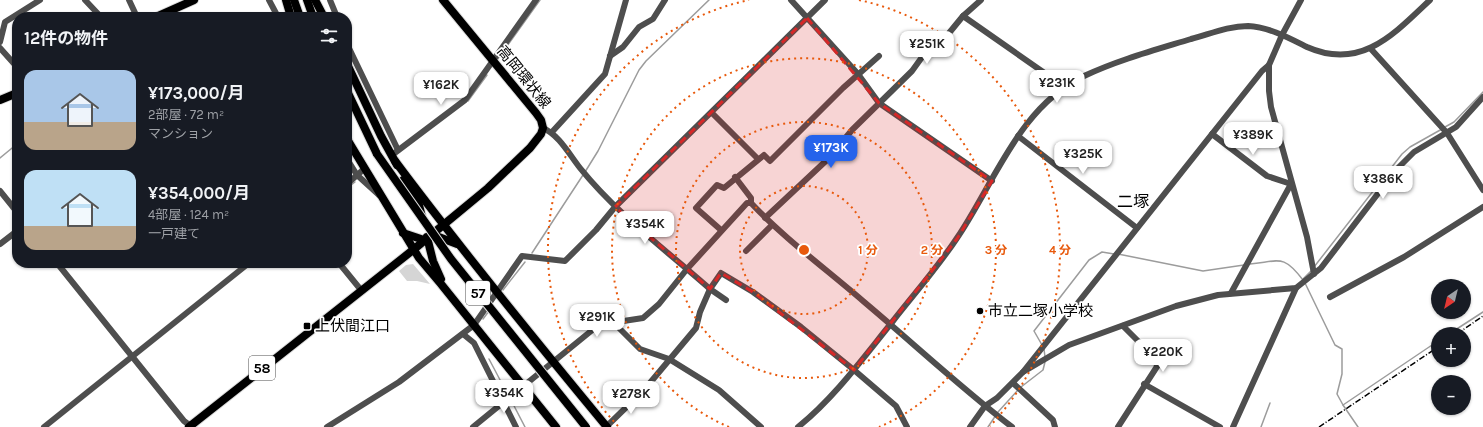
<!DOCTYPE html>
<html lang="ja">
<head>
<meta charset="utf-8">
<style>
  :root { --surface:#171b24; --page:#242831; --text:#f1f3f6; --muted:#9ea1a6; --accent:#2563eb }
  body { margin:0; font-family:Karla,"Noto Sans JP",sans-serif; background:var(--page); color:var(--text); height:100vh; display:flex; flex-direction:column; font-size:15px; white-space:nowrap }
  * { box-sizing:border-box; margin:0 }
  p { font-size:13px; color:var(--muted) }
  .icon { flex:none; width:22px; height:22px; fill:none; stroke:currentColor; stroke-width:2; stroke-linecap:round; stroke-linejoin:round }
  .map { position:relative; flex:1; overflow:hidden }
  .side { position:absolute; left:12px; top:12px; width:340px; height:256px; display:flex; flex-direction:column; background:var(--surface); border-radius:16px; box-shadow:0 1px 3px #0004 }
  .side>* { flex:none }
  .needle { width:26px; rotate:215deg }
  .controls { position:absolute; left:1431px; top:279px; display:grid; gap:8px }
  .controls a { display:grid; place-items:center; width:40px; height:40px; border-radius:50%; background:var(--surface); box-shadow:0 1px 3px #0004; font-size:20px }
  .price { position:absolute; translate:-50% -34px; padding:0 9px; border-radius:8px; background:#fff; color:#222; font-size:13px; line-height:26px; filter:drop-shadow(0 1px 2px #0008) }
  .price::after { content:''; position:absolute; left:50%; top:24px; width:12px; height:9px; margin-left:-6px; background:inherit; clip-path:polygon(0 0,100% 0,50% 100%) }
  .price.current { background:var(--accent); color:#fff }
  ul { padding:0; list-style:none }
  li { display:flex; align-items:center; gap:12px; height:100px; padding:0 12px }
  li span { display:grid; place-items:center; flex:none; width:112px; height:80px; border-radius:12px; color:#555 }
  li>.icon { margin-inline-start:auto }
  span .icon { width:48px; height:48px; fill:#fffc; stroke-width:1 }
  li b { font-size:17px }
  h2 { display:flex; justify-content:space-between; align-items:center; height:48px; padding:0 12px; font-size:17px }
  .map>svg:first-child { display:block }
  .green { fill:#d5d5d5 }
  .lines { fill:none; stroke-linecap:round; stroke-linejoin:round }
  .stream { stroke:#9c9c9c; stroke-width:1.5 }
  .major-casing { stroke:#dbdbdb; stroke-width:10 }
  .minor { stroke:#4e4e4e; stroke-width:6 }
  .major { stroke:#000; stroke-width:8 }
  .rail { stroke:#000; stroke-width:1.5; stroke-dasharray:6 2 1 2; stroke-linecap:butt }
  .major-bridge-casing { stroke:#dbdbdb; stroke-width:10; stroke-linecap:butt }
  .major-bridge { stroke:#000; stroke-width:8 }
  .marked { fill:#d62828; fill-opacity:0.2; stroke:#d62828; stroke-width:3; stroke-dasharray:8 5; stroke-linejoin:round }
  .ring { fill:none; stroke:#e8590c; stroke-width:2; stroke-dasharray:2 4 }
  .poi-dot { fill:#000; stroke:#fff; stroke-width:1.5 }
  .labels { text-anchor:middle; stroke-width:3.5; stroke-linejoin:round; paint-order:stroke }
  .shield { fill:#fff; stroke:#4c4c4c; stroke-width:1 }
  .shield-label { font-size:14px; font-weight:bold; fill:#000 }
  .street-label { font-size:15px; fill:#000; stroke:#fff }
  .poi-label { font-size:15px; fill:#000; stroke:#fff; text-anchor:start }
  .neighbourhood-label { font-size:16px; fill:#000; stroke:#fff }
  .centre { fill:#e8590c; stroke:#fff; stroke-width:2 }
  .ring-label { font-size:12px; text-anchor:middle; font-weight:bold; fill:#e8590c; stroke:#fff; stroke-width:3.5; stroke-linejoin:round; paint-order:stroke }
</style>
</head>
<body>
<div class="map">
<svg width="1483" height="427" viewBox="0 0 1483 427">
  <rect width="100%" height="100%" fill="#fff"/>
  <path class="green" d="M413 264 430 284 417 281H407L399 271 406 265Z"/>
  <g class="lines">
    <g class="stream">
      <path d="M497 60 540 0"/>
      <path d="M468 101 487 75"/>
      <path d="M1445 127 1454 122 1483 92"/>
      <path d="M0 158 17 144"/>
      <path d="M585 172 598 151 639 70 646 61 709 0"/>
      <path d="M347 188 355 182"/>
      <path d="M532 253 583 175"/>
      <path d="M1118 254 1203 271 1244 265"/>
      <path d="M1250 264C1280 261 1283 254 1303 280"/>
      <path d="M1314 267 1402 154 1410 147 1442 129"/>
      <path d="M1303 279 1312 270"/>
      <path d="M1305 283 1335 345 1342 349V374L1337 394 1343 405 1438 341"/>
      <path d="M503 290 525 262"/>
      <path d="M483 319 489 311"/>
      <path d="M1449 334 1483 312"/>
      <path d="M1042 345 1034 331 1089 260 1102 252 1114 254"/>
      <path d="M1044 349 1045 357"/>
      <path d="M489 359 508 395"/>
      <path d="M1021 387 1043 370 1045 362"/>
      <path d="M511 400 525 427"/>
      <path d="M1343 405 1358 427"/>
      <path d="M998 412 1018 390"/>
      <path d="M988 427 996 415"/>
      <path d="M1261 427 1270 403"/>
    </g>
    <defs>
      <g id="major">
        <path d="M286 0 291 17"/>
        <path d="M294 0 300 17"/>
        <path d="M307 0 313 17"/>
        <path d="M315 0 324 17"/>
        <path d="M156 17 194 0"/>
        <path d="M347 64 381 136 397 165"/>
        <path d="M347 91 377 154"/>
        <path d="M0 100 17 93"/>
        <path d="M347 139 419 258 441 284 556 427"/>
        <path d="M395 161C463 252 535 340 607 427"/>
        <path d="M403 180 419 205 422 217"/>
        <path d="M403 233 424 240"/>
        <path d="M431 234 457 244"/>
        <path d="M427 237 433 261 441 279"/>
        <path d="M189 427 413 250 488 188 530 148 541 134 543 128 541 120 536 113 443 0"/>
      </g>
    </defs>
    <use href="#major" class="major-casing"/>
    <g class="minor">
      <path d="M85 0 101 17"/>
      <path d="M129 0 137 17"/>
      <path d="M269 0 278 17"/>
      <path d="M330 0 337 17"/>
      <path d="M791 0 858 74 879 103 992 181"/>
      <path d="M963 16 1056 81 1061 89"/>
      <path d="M0 42 5 22 40 0"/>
      <path d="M347 44 398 150"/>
      <path d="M0 48 17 67"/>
      <path d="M1371 49 1447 133 1483 190"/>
      <path d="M610 56 623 47 639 27 653 19 665 0"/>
      <path d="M1269 65V91L1271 107 1307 237 1314 274"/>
      <path d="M712 113 758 159"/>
      <path d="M543 128C559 135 569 154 580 168 617 214 666 250 710 289L726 300"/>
      <path d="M552 132 605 74 626 0"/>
      <path d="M1212 134 1267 176 1291 184 1231 293"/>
      <path d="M1018 136 1137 228"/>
      <path d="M392 155 465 100 536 0"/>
      <path d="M347 159 357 175 379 195"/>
      <path d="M735 177 751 198V203"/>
      <path d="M347 184 364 169"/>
      <path d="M0 191 17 212"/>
      <path d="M765 218 829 158 852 130 912 71 925 53 945 38 963 16 981 0"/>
      <path d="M721 230 696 208 717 185 724 188 764 155 770 161 843 88 879 56"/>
      <path d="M0 244 17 231"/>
      <path d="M746 251 772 225"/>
      <path d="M57 263 184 421 192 427"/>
      <path d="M339 263 361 290"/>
      <path d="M1330 297 1404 257 1483 207"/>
      <path d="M613 322 640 349 669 359 719 390 761 427"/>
      <path d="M463 334 474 343 516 427"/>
      <path d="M1023 372 1069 345 1176 306 1218 295 1296 288 1321 268 1396 170 1414 152 1456 127 1483 97"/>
      <path d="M1013 383 1053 420 1055 427"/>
      <path d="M1144 384 1220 427"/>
      <path d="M44 427 249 263"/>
      <path d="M327 427 399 382 474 325 522 256 565 261 596 230 615 207 825 0"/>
      <path d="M473 427 596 327 604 324 643 318 659 304 687 269 747 203H751C785 239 826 269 863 301 913 343 961 388 1012 427"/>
      <path d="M606 427 644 390 696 328 700 312 710 289 721 273 753 292 801 327 854 370 896 406 907 427"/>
      <path d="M798 427C835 397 863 358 893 321 914 294 938 267 957 238 995 182 1019 107 1084 76 1118 60 1155 50 1191 39 1210 34 1228 26 1248 26 1269 27 1289 38 1307 47 1361 71 1394 34 1430 0"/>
      <path d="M970 427 985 406 997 398 1023 372 1262 71 1269 65 1282 35 1301 0"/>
      <path d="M1118 427 1158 365 1148 357 1145 348 1123 326"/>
      <path d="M1233 427 1296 288"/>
    </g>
    <use href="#major" class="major"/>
    <g class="rail">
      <path d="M1457 334 1483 316"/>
      <path d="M1319 427 1438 347"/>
    </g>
    <defs>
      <path id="major-bridge" d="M377 154 451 259 586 427"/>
    </defs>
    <use href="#major-bridge" class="major-bridge-casing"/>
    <use href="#major-bridge" class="major-bridge"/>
  </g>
  <path class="marked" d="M807 18 879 103 992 181 957 239 854 370 753 292 721 273 710 289 615 207Z"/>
  <g class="ring">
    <circle cx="804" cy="250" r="64"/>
    <circle cx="804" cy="250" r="128"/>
    <path d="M729 427A192 192 0 1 1 879 427"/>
    <path d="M618 426A256 256 0 0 1 749 0M859 0A256 256 0 0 1 990 426"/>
  </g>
  <g class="poi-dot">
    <circle cx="980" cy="311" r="4"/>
    <rect x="303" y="322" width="8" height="8" rx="2"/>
  </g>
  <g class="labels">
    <g class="shield">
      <rect x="466" y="281" width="24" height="24" rx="3"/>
      <rect x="249" y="356" width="26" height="24" rx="3"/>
    </g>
    <g class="shield-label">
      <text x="478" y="298">57</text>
      <text x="262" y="373">58</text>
    </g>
    <g class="street-label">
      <text transform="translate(524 77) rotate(51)" y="5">高岡環状線</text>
    </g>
    <g class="poi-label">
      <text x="988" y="316">市立二塚小学校</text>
      <text x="315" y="331">上伏間江口</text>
    </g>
    <g class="neighbourhood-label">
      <text x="1133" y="207">二塚</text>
    </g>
  </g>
  <circle cx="804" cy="250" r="6" class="centre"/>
  <g class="ring-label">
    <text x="868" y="254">1 分</text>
    <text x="932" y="254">2 分</text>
    <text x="996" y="254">3 分</text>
    <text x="1060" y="254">4 分</text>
  </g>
</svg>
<div class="controls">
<a><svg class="needle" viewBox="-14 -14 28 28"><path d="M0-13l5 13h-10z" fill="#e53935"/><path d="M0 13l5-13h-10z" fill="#9ea1a6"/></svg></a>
<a>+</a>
<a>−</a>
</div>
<b class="price" style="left:927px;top:65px">¥251K</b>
<b class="price" style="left:1057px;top:104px">¥231K</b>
<b class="price" style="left:441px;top:106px">¥162K</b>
<b class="price" style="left:1253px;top:156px">¥389K</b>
<b class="price current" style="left:831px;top:169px">¥173K</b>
<b class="price" style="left:1083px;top:175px">¥325K</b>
<b class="price" style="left:1383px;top:200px">¥386K</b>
<b class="price" style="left:645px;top:245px">¥354K</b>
<b class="price" style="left:597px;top:338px">¥291K</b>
<b class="price" style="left:1163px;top:373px">¥220K</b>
<b class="price" style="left:504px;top:414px">¥354K</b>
<b class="price" style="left:631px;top:415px">¥278K</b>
<section class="side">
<h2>12件の物件<svg class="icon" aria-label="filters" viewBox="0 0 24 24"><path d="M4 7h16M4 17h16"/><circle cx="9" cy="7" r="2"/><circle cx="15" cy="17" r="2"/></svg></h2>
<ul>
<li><span style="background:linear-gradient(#a9c7e8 65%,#b9a48a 0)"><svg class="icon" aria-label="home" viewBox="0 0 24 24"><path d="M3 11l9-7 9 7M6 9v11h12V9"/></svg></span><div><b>¥173,000/月</b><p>2部屋 · 72 m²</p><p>マンション</p></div></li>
<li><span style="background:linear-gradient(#bfe0f5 70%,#b9a48a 0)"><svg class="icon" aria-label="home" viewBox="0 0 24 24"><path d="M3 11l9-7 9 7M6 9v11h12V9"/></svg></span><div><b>¥354,000/月</b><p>4部屋 · 124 m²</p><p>一戸建て</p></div></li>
</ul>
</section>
</div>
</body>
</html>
